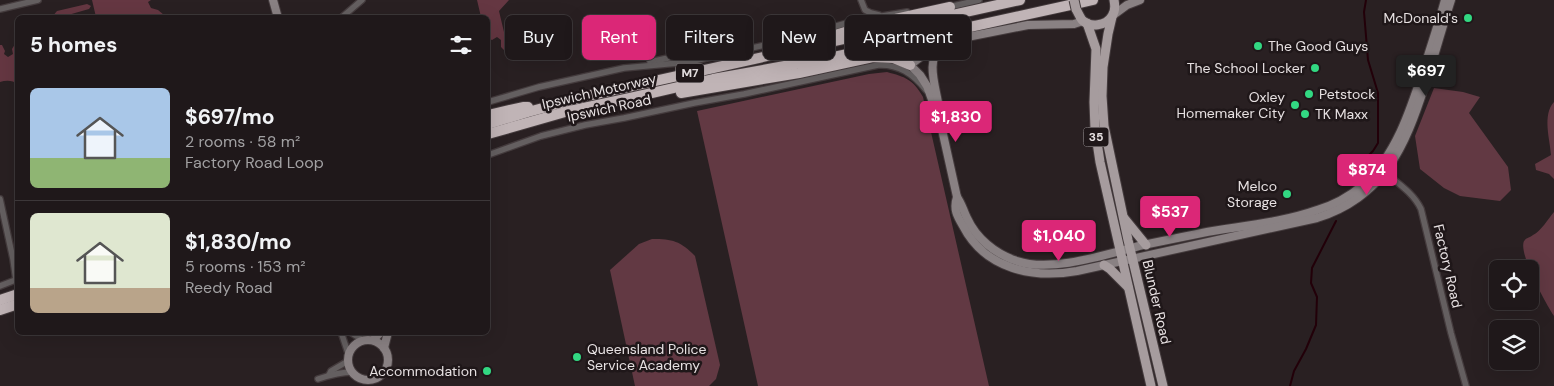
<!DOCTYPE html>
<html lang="en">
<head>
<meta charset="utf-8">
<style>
  :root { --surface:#1f181a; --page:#2c2527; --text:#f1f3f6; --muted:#a1a0a2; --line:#3c3739; --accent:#db2777 }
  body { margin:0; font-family:"DM Sans",sans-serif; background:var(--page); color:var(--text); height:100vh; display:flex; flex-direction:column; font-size:19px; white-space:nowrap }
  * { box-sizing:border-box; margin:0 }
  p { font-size:16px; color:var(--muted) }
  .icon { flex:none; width:28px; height:28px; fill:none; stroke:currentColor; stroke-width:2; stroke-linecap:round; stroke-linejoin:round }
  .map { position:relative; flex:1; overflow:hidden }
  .drawer { position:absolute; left:15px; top:15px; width:475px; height:320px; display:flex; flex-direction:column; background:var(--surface); border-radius:8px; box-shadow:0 5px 20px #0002,0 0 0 1px var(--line) }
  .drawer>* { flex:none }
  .banner { position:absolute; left:505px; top:15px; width:475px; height:45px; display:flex; gap:10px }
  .tools { position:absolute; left:1489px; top:260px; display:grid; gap:10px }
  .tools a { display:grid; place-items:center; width:50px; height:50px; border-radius:8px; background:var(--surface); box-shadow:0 5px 20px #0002,0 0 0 1px var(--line); font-size:25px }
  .price { position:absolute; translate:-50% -42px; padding:0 11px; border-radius:5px; background:var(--accent); color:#fff; font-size:16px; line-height:32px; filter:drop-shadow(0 1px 2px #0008) }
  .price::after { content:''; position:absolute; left:50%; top:30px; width:15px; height:11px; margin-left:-8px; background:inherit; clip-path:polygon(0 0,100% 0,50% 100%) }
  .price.current { background:#222; color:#fff }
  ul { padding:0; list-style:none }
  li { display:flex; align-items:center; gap:15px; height:125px; padding:0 15px }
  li+li { border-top:1px solid var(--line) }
  li span { display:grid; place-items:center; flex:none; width:140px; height:100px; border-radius:8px; color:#555 }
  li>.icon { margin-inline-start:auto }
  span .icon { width:60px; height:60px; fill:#fffc; stroke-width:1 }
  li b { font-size:21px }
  h2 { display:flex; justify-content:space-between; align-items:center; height:60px; padding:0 15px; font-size:21px }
  .pill { padding:0 18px; border-radius:8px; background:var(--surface); box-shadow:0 5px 20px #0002,0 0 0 1px var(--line); font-size:18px; line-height:45px }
  .pill.current { background:var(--accent); color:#fff }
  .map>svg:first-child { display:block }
  .green { fill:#623943 }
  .forest { fill:#653742 }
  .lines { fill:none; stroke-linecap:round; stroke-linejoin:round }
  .stream { stroke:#220009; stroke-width:2 }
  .minor-casing { stroke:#443b3d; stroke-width:8 }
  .secondary-casing { stroke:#443b3d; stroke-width:10 }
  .primary-casing { stroke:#443b3d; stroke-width:11 }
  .motorway-casing { stroke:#443b3d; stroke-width:12 }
  .minor { stroke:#645f60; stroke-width:5.5 }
  .secondary { stroke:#898183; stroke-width:8 }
  .primary { stroke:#a69c9e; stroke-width:9 }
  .motorway { stroke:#c0b4b6; stroke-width:10 }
  .primary-bridge-casing { stroke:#443b3d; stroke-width:11; stroke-linecap:butt }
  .primary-bridge { stroke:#a69c9e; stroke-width:9 }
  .poi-dot { fill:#32d882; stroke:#1f1719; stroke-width:2 }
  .labels { text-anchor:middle; stroke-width:5; stroke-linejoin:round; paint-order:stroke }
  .shield { fill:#1f1719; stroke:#aba4a6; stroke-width:1 }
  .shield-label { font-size:12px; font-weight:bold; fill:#e7e1e2 }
  .poi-label { font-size:14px; fill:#e7e1e2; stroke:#1f1719; text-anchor:end }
  .street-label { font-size:14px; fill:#e7e1e2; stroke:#1f1719 }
</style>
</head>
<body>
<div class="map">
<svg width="1554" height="386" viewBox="0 0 1554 386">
  <rect width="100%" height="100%" fill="#292022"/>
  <g class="green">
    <path d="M887 72C905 77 913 79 923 97L989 386H758L697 111 869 74Z"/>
    <path d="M1434 88 1463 92 1480 97 1469 113 1508 167 1511 190 1500 201 1460 196 1444 188 1420 169 1415 136Z"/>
    <path d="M1554 102V179L1549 174 1536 170 1535 164 1551 155C1550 139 1542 115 1554 102Z"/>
    <path d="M1554 212V316C1546 304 1518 253 1524 241 1527 237 1529 238 1533 235 1541 231 1548 219 1554 212Z"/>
    <path d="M652 239C673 239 680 241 695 256L720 365 716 379 709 386H635L610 270 639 244Z"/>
  </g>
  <g class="forest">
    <path d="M92 0H151L148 2 151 8 158 10 164 15 163 18 96 17Z"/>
    <path d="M477 0H509L499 11 508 49 504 50 501 47V40L497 37 492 40 488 38V18L481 17Z"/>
    <path d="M87 4 91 6 89 9 61 17H52L57 11Z"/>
    <path d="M17 41V84C13 80 6 80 0 82V45H2L5 51 4 54 8 57 13 54 12 49Z"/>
  </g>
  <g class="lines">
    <g class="stream">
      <path d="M1350 180 1357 167 1373 151 1378 143V93L1368 60 1364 12 1366 0"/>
      <path d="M1290 386 1294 371 1306 349 1316 325 1317 297 1311 283 1312 268 1336 221"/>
    </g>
    <defs>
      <g id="minor">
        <path d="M861 0 865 10 871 13 879 15"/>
        <path d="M949 7 979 0"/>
        <path d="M0 9 38 0"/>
        <path d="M341 18 362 0"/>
        <path d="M650 62 677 56"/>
        <path d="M488 102 539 87 624 68 689 62 792 39 857 20 907 12"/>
        <path d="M488 155 541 136 585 125 624 118 694 103 744 94 878 65C899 64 913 74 926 90"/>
        <path d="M1382 170C1396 182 1413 192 1421 209L1451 333 1466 386"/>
        <path d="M0 199 13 259 16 280"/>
        <path d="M0 286 18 279"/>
        <path d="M341 332 349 356"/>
        <path d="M350 332 364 341"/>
        <path d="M329 375 331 371 348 361"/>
        <path d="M318 379C327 376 342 372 352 372"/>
      </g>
      <g id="secondary">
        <path d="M273 0 278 18"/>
        <path d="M1112 16 1127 5 1140 0"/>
        <path d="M1083 21 1074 24 1028 25 942 42 935 46 910 65 920 75 927 86 941 125 957 197C962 204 963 210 967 218 976 238 995 254 1017 261 1052 273 1107 254 1143 245 1162 241 1182 237 1202 233 1240 226 1280 223 1317 210 1334 205 1350 196 1363 185 1397 154 1411 108 1425 65 1432 43 1439 22 1445 0"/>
        <path d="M940 118C940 96 922 61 942 46"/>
        <path d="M957 197C953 209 957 216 963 226 985 269 1033 279 1077 271L1317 218C1384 197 1405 147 1425 85 1434 57 1442 28 1451 0"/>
        <path d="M373 340 381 332"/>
        <circle cx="368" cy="360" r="20"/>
        <path d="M384 348 388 332"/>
      </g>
      <g id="primary">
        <path d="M1076 9C1078 13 1080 17 1082 20 1090 28 1106 26 1112 16 1115 12 1115 5 1114 0"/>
        <path d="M1112 17 1108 34 1103 67 1102 96 1104 126 1128 240 1163 386"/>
        <path d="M1087 23 1096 49 1094 102 1095 129 1100 162 1151 386"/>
        <path d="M1124 218 1146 245"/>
        <path d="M1104 265 1110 269 1128 287"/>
      </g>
      <g id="motorway">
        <path d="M1080 3 1093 0"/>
        <path d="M835 35 868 25 950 7"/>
        <path d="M681 93 799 73 873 57 893 58 910 65"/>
        <path d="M488 115 523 107H528"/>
        <path d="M488 124 528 112 587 96 1020 0"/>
        <path d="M488 134 565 112 630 98 713 79 834 57 1070 5"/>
        <path d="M0 300 18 294"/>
        <path d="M0 310 18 304"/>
      </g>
    </defs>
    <use href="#minor" class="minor-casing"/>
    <use href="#secondary" class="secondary-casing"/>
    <use href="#primary" class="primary-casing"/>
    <use href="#motorway" class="motorway-casing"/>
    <use href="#minor" class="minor"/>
    <use href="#secondary" class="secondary"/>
    <use href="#primary" class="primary"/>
    <use href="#motorway" class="motorway"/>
    <defs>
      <path id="primary-bridge" d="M1074 0 1076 9"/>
    </defs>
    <use href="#primary-bridge" class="primary-bridge-casing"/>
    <use href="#primary-bridge" class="primary-bridge"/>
  </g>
  <g class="poi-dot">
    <circle cx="1468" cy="18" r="5"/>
    <circle cx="1258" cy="46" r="5"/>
    <circle cx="1315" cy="68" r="5"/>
    <circle cx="1309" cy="94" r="5"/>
    <circle cx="1295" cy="105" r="5"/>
    <circle cx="1305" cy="114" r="5"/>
    <circle cx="1287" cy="194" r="5"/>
    <circle cx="577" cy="357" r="5"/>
    <circle cx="487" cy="371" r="5"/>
  </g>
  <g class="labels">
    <g class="shield">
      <rect x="676" y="63.5" width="28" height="19" rx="4"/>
      <rect x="1083.5" y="127.5" width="25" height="19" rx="4"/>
    </g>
    <g class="shield-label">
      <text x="690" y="77">M7</text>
      <text x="1096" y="141">35</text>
    </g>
    <g class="poi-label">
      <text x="1458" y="23">McDonald's</text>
      <text x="1268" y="51" text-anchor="start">The Good Guys</text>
      <text x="1305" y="73">The School Locker</text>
      <text x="1319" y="99" text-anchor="start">Petstock</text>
      <text x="1285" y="102">Oxley<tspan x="1285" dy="16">Homemaker City</tspan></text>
      <text x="1315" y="119" text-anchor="start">TK Maxx</text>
      <text x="1277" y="191">Melco<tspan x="1277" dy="16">Storage</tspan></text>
      <text x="587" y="354" text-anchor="start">Queensland Police<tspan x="587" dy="16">Service Academy</tspan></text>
      <text x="477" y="376">Accommodation</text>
    </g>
    <g class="street-label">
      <text transform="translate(599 91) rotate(-13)" y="5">Ipswich Motorway</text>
      <text transform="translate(609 108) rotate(-12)" y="5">Ipswich Road</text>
      <text transform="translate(1448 266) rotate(77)" y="5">Factory Road</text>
      <text transform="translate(1157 302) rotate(77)" y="5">Blunder Road</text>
    </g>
  </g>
</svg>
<div class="tools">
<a><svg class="icon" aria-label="locate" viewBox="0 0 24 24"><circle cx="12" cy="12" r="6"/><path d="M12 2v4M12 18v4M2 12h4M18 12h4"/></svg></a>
<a><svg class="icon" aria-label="layers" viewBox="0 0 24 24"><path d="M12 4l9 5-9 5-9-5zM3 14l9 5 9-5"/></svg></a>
</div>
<b class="price current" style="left:1426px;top:97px">$697</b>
<b class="price" style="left:956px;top:143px">$1,830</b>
<b class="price" style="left:1367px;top:196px">$874</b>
<b class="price" style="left:1170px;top:238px">$537</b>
<b class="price" style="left:1059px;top:262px">$1,040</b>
<div class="banner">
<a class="pill">Buy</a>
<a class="pill current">Rent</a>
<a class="pill">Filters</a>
<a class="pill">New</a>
<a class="pill">Apartment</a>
</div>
<section class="drawer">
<h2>5 homes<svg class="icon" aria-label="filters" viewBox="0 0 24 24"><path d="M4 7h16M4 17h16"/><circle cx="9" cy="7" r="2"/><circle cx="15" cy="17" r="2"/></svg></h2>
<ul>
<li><span style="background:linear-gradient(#a9c7e8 70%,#8fb573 0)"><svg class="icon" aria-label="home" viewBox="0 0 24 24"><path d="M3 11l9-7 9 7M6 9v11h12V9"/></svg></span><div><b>$697/mo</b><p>2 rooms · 58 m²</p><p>Factory Road Loop</p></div></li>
<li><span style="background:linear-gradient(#dfe7d0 75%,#b9a48a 0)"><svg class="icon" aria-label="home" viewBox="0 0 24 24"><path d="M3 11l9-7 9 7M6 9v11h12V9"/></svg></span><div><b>$1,830/mo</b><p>5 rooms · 153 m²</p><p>Reedy Road</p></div></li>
</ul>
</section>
</div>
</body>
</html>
